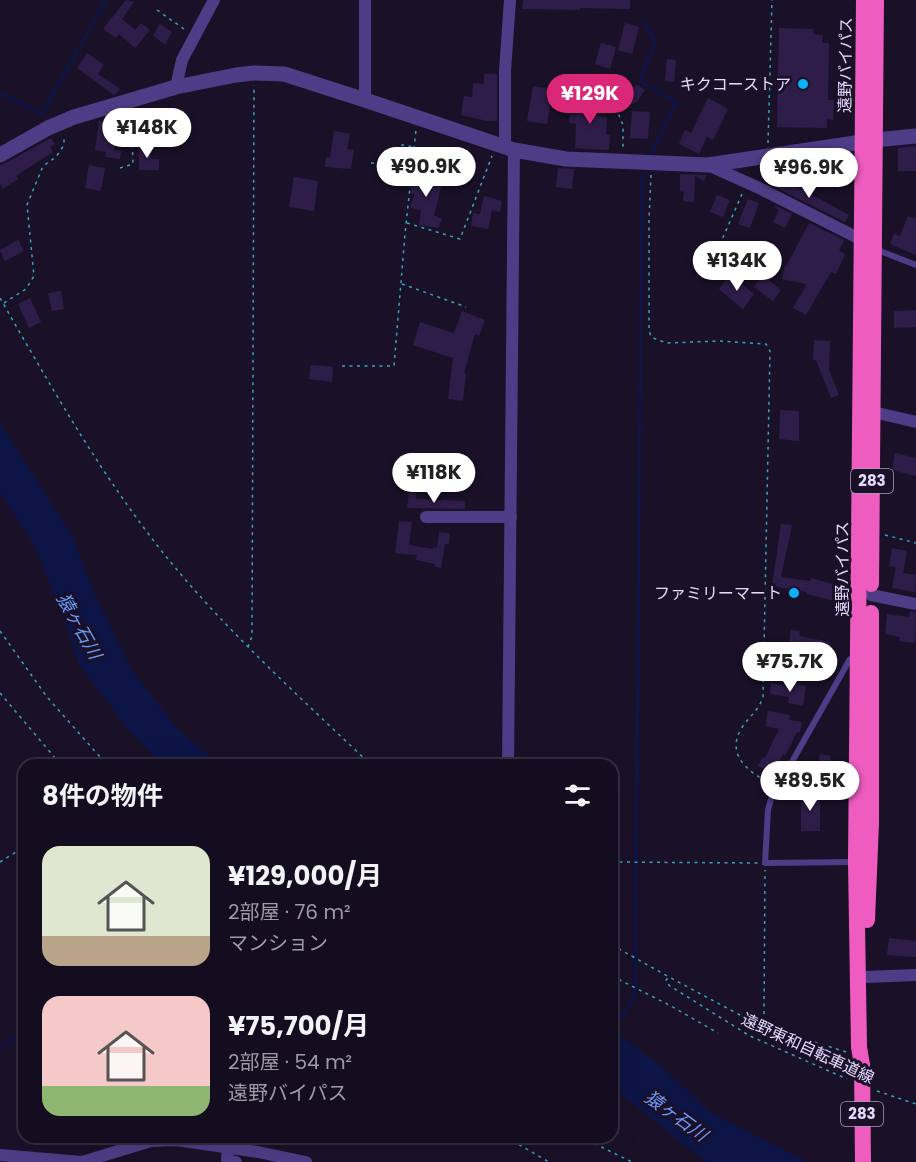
<!DOCTYPE html>
<html lang="ja">
<head>
<meta charset="utf-8">
<style>
  :root { --surface:#140d1f; --page:#1d1628; --text:#f1f3f6; --muted:#9d9ca4; --line:#332d3d; --accent:#db2777 }
  body { margin:0; font-family:Poppins,"Noto Sans JP",sans-serif; background:var(--page); color:var(--text); height:100vh; display:flex; flex-direction:column; font-size:22px; white-space:nowrap }
  * { box-sizing:border-box; margin:0 }
  p { font-size:20px; color:var(--muted) }
  .icon { flex:none; width:33px; height:33px; fill:none; stroke:currentColor; stroke-width:2; stroke-linecap:round; stroke-linejoin:round }
  .map { position:relative; flex:1; overflow:hidden }
  .drawer { position:absolute; left:18px; top:759px; width:600px; height:384px; display:flex; flex-direction:column; background:var(--surface); border-radius:18px; box-shadow:0 6px 24px #0002,0 0 0 2px var(--line) }
  .drawer>* { flex:none }
  .price { position:absolute; translate:-50% -51px; padding:0 14px; border-radius:21px; background:#fff; color:#222; font-size:20px; line-height:39px; filter:drop-shadow(0 2px 3px #0008) }
  .price::after { content:''; position:absolute; left:50%; top:36px; width:18px; height:14px; margin-left:-9px; background:inherit; clip-path:polygon(0 0,100% 0,50% 100%) }
  .price.selected { background:var(--accent); color:#fff }
  ul { padding:0; list-style:none }
  li { display:flex; align-items:center; gap:18px; height:150px; padding:0 24px }
  li span { display:grid; place-items:center; flex:none; width:168px; height:120px; border-radius:18px; color:#555 }
  li>.icon { margin-inline-start:auto }
  span .icon { width:72px; height:72px; fill:#fffc; stroke-width:1 }
  li b { font-size:26px }
  h2 { display:flex; justify-content:space-between; align-items:center; height:72px; padding:0 24px; font-size:26px }
  .map>svg:first-child { display:block }
  .water { fill:#0c1546 }
  .lines { fill:none; stroke-linecap:round; stroke-linejoin:round }
  .stream { stroke:#0c1546; stroke-width:3 }
  .building { fill:#2f1d49 }
  .path { stroke:#32a6b9; stroke-width:1.5; stroke-dasharray:3 4.5; stroke-linecap:butt }
  .service { stroke:#4e3d86; stroke-width:6 }
  .minor { stroke:#4e3d86; stroke-width:12 }
  .tertiary { stroke:#4e3d86; stroke-width:15 }
  .trunk { stroke:#ee5cc0; stroke-width:16 }
  .trunk-bridge { stroke:#ee5cc0; stroke-width:16 }
  .poi-dot { fill:#09b2fa; stroke:#1a1129; stroke-width:2 }
  .labels { text-anchor:middle; stroke-width:6; stroke-linejoin:round; paint-order:stroke }
  .shield { fill:#1a1129; stroke:#a89dbe; stroke-width:1.5 }
  .shield-label { font-size:15px; font-weight:bold; fill:#e5d9fe }
  .street-label { font-size:16px; fill:#e5d9fe; stroke:#1a1129 }
  .poi-label { font-size:16px; fill:#e5d9fe; stroke:#1a1129; text-anchor:end }
  .water-label { font-size:18px; font-style:italic; fill:#699bfc; stroke:#1a1129 }
</style>
</head>
<body>
<div class="map">
<svg width="916" height="1162" viewBox="0 0 916 1162">
  <rect width="100%" height="100%" fill="#1a1129"/>
  <g class="water">
    <path d="M0 423 73 537 94 593 133 672 178 729 220 765H162L126 727 79 664 60 608 35 547 0 492Z"/>
    <path d="M612 1029 661 1066 710 1112 808 1162H706L612 1087Z"/>
  </g>
  <g class="lines">
    <g class="stream">
      <path d="M642 19 655 41 640 81 676 102 650 156"/>
      <path d="M0 93 42 114 106 0"/>
      <path d="M612 1035 635 995 642 174"/>
      <path d="M0 1047 24 1032"/>
    </g>
  </g>
  <g class="building">
    <path d="M126 0 134 2 122 19 135 30 141 23 150 30 135 48 119 34 116 38 103 29Z"/>
    <path d="M523 0H630V9L580 8V10L522 9Z"/>
    <path d="M625 23 639 27 632 54 618 50Z"/>
    <path d="M160 24 172 32 165 44 153 36Z"/>
    <path d="M779 28 813 29V34L823 35 822 43H829L828 100H834L833 120 827 119V128L777 127Z"/>
    <path d="M601 43 616 47 610 69 595 64Z"/>
    <path d="M87 53 104 65 98 74 120 89 116 94 114 95 77 68Z"/>
    <path d="M667 59 676 60 674 82 665 81Z"/>
    <path d="M484 74H497V121H487L461 115 464 96 472 97 473 83 484 84Z"/>
    <path d="M637 85 645 90 637 102 623 108 617 94Z"/>
    <path d="M533 86 553 89 547 124 527 121Z"/>
    <path d="M580 91 595 93 591 116 607 117 606 135H610L609 150 575 148 576 124 569 123 570 114 577 115Z"/>
    <path d="M708 98 728 109 713 140 707 137 699 154 679 144 685 130 691 133Z"/>
    <path d="M632 111 650 112 648 139 630 138Z"/>
    <path d="M99 121 118 123 114 150 121 151 120 159 105 157 106 152 95 150Z"/>
    <path d="M334 131 350 134 347 149 354 150 351 169 325 167 326 157H330Z"/>
    <path d="M51 138 55 144 50 147 53 152 16 176 18 179 3 189 0 184V166Z"/>
    <path d="M139 144H151V159H159V170H139Z"/>
    <path d="M916 146V171H898V148Z"/>
    <path d="M89 165 105 168 101 191 85 188Z"/>
    <path d="M558 168 574 169 572 189 556 187Z"/>
    <path d="M415 169 427 172V176L443 179 434 215 442 219 438 228 419 225 421 211 410 207 415 194 410 193Z"/>
    <path d="M680 174 707 175 704 181 695 176 694 202 683 201 684 192 680 191Z"/>
    <path d="M778 176 849 215 845 222 773 186Z"/>
    <path d="M294 177 318 181 314 211 289 207Z"/>
    <path d="M717 195 730 200 723 217 710 212Z"/>
    <path d="M484 196 502 201 500 212 492 210 488 229 471 226 473 213 480 214Z"/>
    <path d="M748 199 759 203 750 228 738 224Z"/>
    <path d="M776 206 792 214 785 228 773 222 779 210 775 208Z"/>
    <path d="M908 216 916 219V255L890 244 894 234 900 236Z"/>
    <path d="M809 223 844 240 839 251 845 254 836 274 831 272 806 315 793 308 807 284 782 279 785 264 787 265Z"/>
    <path d="M18 240 24 251 5 261 0 250Z"/>
    <path d="M703 251 721 260 712 273 694 264Z"/>
    <path d="M730 275 754 294 743 309 719 289Z"/>
    <path d="M762 275 781 290 773 301 754 287Z"/>
    <path d="M61 291 64 309 52 311 48 293Z"/>
    <path d="M30 298 41 322 29 328 18 304Z"/>
    <path d="M916 310V327L894 328V311Z"/>
    <path d="M462 311 485 320 479 336 475 334 464 373H466L463 401 448 399 453 358 413 345 420 322 454 333Z"/>
    <path d="M814 340 830 341 829 370 839 395 831 398 816 360H813Z"/>
    <path d="M311 365 333 367 332 382 309 379Z"/>
    <path d="M780 410 799 411V441L779 439Z"/>
    <path d="M895 453 916 458V476L892 470Z"/>
    <path d="M409 493H416V499L465 501V509L407 508Z"/>
    <path d="M399 521 412 522 409 545 433 549V547L437 548 439 532 450 533 449 544H445L441 568 435 567V564L416 560 417 555 395 553Z"/>
    <path d="M781 524 792 525 781 577 810 581 811 578 840 586 838 593 844 594 841 603 807 594V592L772 586Z"/>
    <path d="M892 548 907 551 903 573 916 575 915 592 892 588 896 567 889 566Z"/>
    <path d="M910 611 916 612 915 643 899 641 900 637 885 634 887 614 909 617Z"/>
    <path d="M791 630 800 631 799 636 830 642 827 658 788 650Z"/>
    <path d="M771 683 790 687 791 683 806 686 803 706 788 703 789 697 770 694Z"/>
    <path d="M768 711 790 715 789 720 802 722 800 732H797L785 756 783 754 773 774 758 766 763 757 765 758 779 729 765 726Z"/>
    <path d="M820 754 831 756 828 773 817 771Z"/>
    <rect x="801" y="792" width="19" height="39"/>
    <path d="M889 938 916 941V957L887 955Z"/>
  </g>
  <g class="lines">
    <g class="path">
      <path d="M157 10 184 29"/>
      <path d="M608 79 609 91 623 125V149"/>
      <path d="M768 143 772 0"/>
      <path d="M371 163 381 164 402 145 414 147"/>
      <path d="M120 168 133 164 131 113"/>
      <path d="M651 175 649 220V330L651 337 666 343 719 341 766 344 770 351 763 697C758 712 748 717 741 729 728 752 743 767 762 779L767 791"/>
      <path d="M742 194 721 242 724 254 750 271"/>
      <path d="M407 223 460 239 492 156"/>
      <path d="M402 284 466 307"/>
      <path d="M0 298C50 385 101 475 164 554 226 631 300 697 371 765"/>
      <path d="M4 303 26 289 34 276 27 205 43 166 56 157 64 145V135"/>
      <path d="M342 366H394L405 234 416 130"/>
      <path d="M885 535 916 543"/>
      <path d="M0 631 47 697 107 765"/>
      <path d="M248 647 252 636 254 85"/>
      <path d="M0 693 61 765"/>
      <path d="M0 862 24 847"/>
      <path d="M612 862 758 863"/>
      <path d="M612 945 669 977"/>
      <path d="M612 976 671 1006 718 1033"/>
      <path d="M764 1014 765 870"/>
      <path d="M846 1052 755 1023 669 977 666 980V982L670 986 750 1036 847 1079"/>
      <path d="M877 1091 916 1104"/>
      <path d="M506 1137 549 1162"/>
      <path d="M581 1137 632 1162"/>
      <path d="M261 1142 263 1137"/>
    </g>
    <g class="service">
      <path d="M875 249 916 265"/>
      <path d="M853 862 765 863 768 810 771 799 850 659 856 657"/>
    </g>
    <g class="minor">
      <path d="M365 0V100"/>
      <path d="M176 87 182 60 214 0"/>
      <path d="M505 147V71L510 0"/>
      <path d="M708 165 759 188 862 240"/>
      <path d="M873 412 916 422"/>
      <path d="M426 517H511"/>
      <path d="M871 595 916 604"/>
      <path d="M508 765 514 150"/>
      <path d="M865 977 916 975"/>
      <path d="M228 1147 227 1160 236 1162"/>
      <path d="M0 1155 82 1162 151 1141 176 1140 258 1152 306 1162"/>
    </g>
    <path class="tertiary" d="M0 155 48 128 74 117 176 87 236 75 254 73 284 74 365 100 514 150 566 159 708 165 875 140 916 136"/>
    <g class="trunk">
      <path d="M871 584 876 0"/>
      <path d="M867 920 871 823V613"/>
      <path d="M862 1065 859 1047 856 862 864 0"/>
    </g>
    <path class="trunk-bridge" d="M862 1065 863 1162"/>
  </g>
  <g class="poi-dot">
    <circle cx="803" cy="84" r="6"/>
    <circle cx="794" cy="593" r="6"/>
  </g>
  <g class="labels">
    <g class="shield">
      <rect x="851" y="469" width="42" height="24" rx="4.5"/>
      <rect x="841" y="1102" width="42" height="24" rx="4.5"/>
    </g>
    <g class="shield-label">
      <text x="872" y="486">283</text>
      <text x="862" y="1119">283</text>
    </g>
    <g class="street-label">
      <text transform="translate(845 65) rotate(-89)" y="6">遠野バイパス</text>
      <text transform="translate(842 569) rotate(-90)" y="6">遠野バイパス</text>
      <text transform="translate(808 1048) rotate(25)" y="6">遠野東和自転車道線</text>
    </g>
    <g class="poi-label">
      <text x="791" y="90">キクコーストア</text>
      <text x="782" y="599">ファミリーマート</text>
    </g>
    <g class="water-label">
      <text transform="translate(79 626) rotate(61)" y="6">猿ヶ石川</text>
      <text transform="translate(676 1116) rotate(36)" y="6">猿ヶ石川</text>
    </g>
  </g>
</svg>
<b class="price selected" style="left:590px;top:125px">¥129K</b>
<b class="price" style="left:147px;top:159px">¥148K</b>
<b class="price" style="left:426px;top:198px">¥90.9K</b>
<b class="price" style="left:809px;top:199px">¥96.9K</b>
<b class="price" style="left:737px;top:292px">¥134K</b>
<b class="price" style="left:434px;top:504px">¥118K</b>
<b class="price" style="left:790px;top:693px">¥75.7K</b>
<b class="price" style="left:810px;top:812px">¥89.5K</b>
<section class="drawer">
<h2>8件の物件<svg class="icon" aria-label="filters" viewBox="0 0 24 24"><path d="M4 7h16M4 17h16"/><circle cx="9" cy="7" r="2"/><circle cx="15" cy="17" r="2"/></svg></h2>
<ul>
<li><span style="background:linear-gradient(#dfe7d0 75%,#b9a48a 0)"><svg class="icon" aria-label="home" viewBox="0 0 24 24"><path d="M3 11l9-7 9 7M6 9v11h12V9"/></svg></span><div><b>¥129,000/月</b><p>2部屋 · 76 m²</p><p>マンション</p></div></li>
<li><span style="background:linear-gradient(#f6c9c9 75%,#8fb573 0)"><svg class="icon" aria-label="home" viewBox="0 0 24 24"><path d="M3 11l9-7 9 7M6 9v11h12V9"/></svg></span><div><b>¥75,700/月</b><p>2部屋 · 54 m²</p><p>遠野バイパス</p></div></li>
</ul>
</section>
</div>
</body>
</html>
